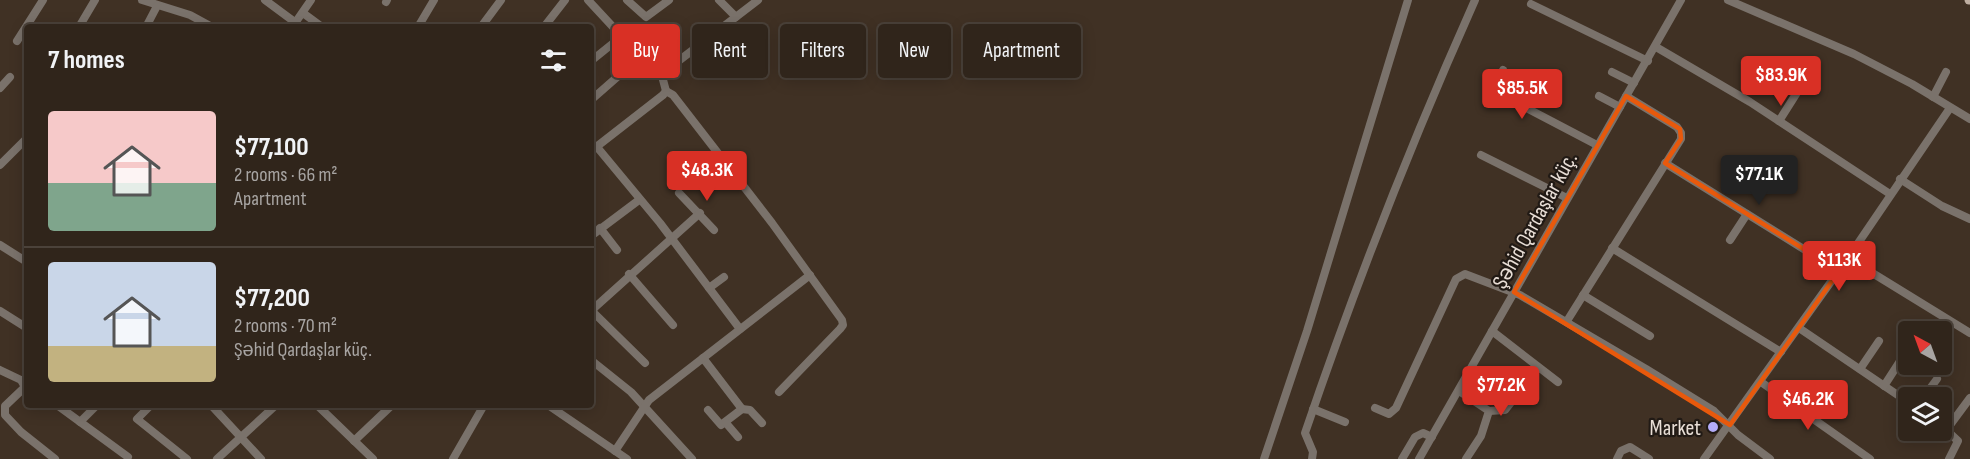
<!DOCTYPE html>
<html lang="en">
<head>
<meta charset="utf-8">
<style>
  :root { --surface:#30251b; --page:#3c3128; --text:#f1f3f6; --muted:#a8a5a3; --line:#4b423a; --accent:#d93025 }
  body { margin:0; font-family:"Sofia Sans Condensed",sans-serif; background:var(--page); color:var(--text); height:100vh; display:flex; flex-direction:column; font-size:22px; white-space:nowrap }
  * { box-sizing:border-box; margin:0 }
  p { font-size:20px; color:var(--muted) }
  .icon { flex:none; width:33px; height:33px; fill:none; stroke:currentColor; stroke-width:2; stroke-linecap:round; stroke-linejoin:round }
  .map { position:relative; flex:1; overflow:hidden }
  .drawer { position:absolute; left:24px; top:24px; width:570px; height:384px; display:flex; flex-direction:column; background:var(--surface); border-radius:6px; box-shadow:0 3px 15px #0003,0 0 0 2px var(--line) }
  .drawer>* { flex:none }
  .guide { position:absolute; left:612px; top:24px; width:570px; height:54px; display:flex; gap:12px }
  .needle { width:39px; rotate:319deg }
  .controls { position:absolute; left:1898px; top:321px; display:grid; gap:12px }
  .controls a { display:grid; place-items:center; width:54px; height:54px; border-radius:6px; background:var(--surface); box-shadow:0 3px 15px #0003,0 0 0 2px var(--line); font-size:30px }
  .price { position:absolute; translate:-50% -51px; padding:0 14px; border-radius:6px; background:var(--accent); color:#fff; font-size:20px; line-height:39px; filter:drop-shadow(0 2px 3px #0008) }
  .price::after { content:''; position:absolute; left:50%; top:36px; width:18px; height:14px; margin-left:-9px; background:inherit; clip-path:polygon(0 0,100% 0,50% 100%) }
  .price.current { background:#222; color:#fff }
  ul { padding:0; list-style:none }
  li { display:flex; align-items:center; gap:18px; height:150px; padding:0 24px }
  li+li { border-top:2px solid var(--line) }
  li span { display:grid; place-items:center; flex:none; width:168px; height:120px; border-radius:6px; color:#555 }
  li>.icon { margin-inline-start:auto }
  span .icon { width:72px; height:72px; fill:#fffc; stroke-width:1 }
  li b { font-size:26px }
  h2 { display:flex; justify-content:space-between; align-items:center; height:72px; padding:0 24px; font-size:26px }
  .tag { padding:0 21px; border-radius:6px; background:var(--surface); box-shadow:0 3px 15px #0003,0 0 0 2px var(--line); font-size:21px; line-height:54px }
  .tag.current { background:var(--accent); color:#fff }
  .map>svg:first-child { display:block }
  .lines { fill:none; stroke-linecap:round; stroke-linejoin:round }
  .minor { stroke:#7a726b; stroke-width:8 }
  .major { stroke:#beaea1; stroke-width:9 }
  .marked { fill:none; stroke:#e8590c; stroke-width:4.5; stroke-linejoin:round }
  .poi-dot { fill:#b4acf9; stroke:#211a15; stroke-width:2 }
  .labels { text-anchor:middle; stroke-width:4.5; stroke-linejoin:round; paint-order:stroke }
  .street-label { font-size:22px; fill:#e8ded6; stroke:#211a15 }
  .poi-label { font-size:22px; fill:#e8ded6; stroke:#211a15; text-anchor:end }
</style>
</head>
<body>
<div class="map">
<svg width="1970" height="459" viewBox="0 0 1970 459">
  <rect width="100%" height="100%" fill="#403124"/>
  <g class="lines">
    <g class="minor">
      <path d="M142 0 190 15 212 27"/>
      <path d="M265 0 296 23"/>
      <path d="M588 0 652 69 662 76"/>
      <path d="M627 0 646 17 669 0"/>
      <path d="M719 0 736 17"/>
      <path d="M1728 0 1854 54 1912 84 1970 119"/>
      <path d="M386 2 387 0"/>
      <path d="M1531 4 1648 61"/>
      <path d="M303 13 322 27"/>
      <path d="M293 26 311 0"/>
      <path d="M79 27 95 0"/>
      <path d="M146 27 157 6"/>
      <path d="M418 27 434 0"/>
      <path d="M481 27 501 0"/>
      <path d="M544 27 565 0"/>
      <path d="M17 41 43 0"/>
      <path d="M1656 47 1750 102 1890 194"/>
      <path d="M591 61 622 36"/>
      <path d="M1503 70 1495 89 1498 93 1597 145"/>
      <path d="M1612 72 1634 83"/>
      <path d="M0 88 10 77"/>
      <path d="M666 91 673 95 772 223 842 320 843 325 840 329 779 392"/>
      <path d="M1599 96 1620 107"/>
      <path d="M1933 97 1946 72"/>
      <path d="M591 100 640 57"/>
      <path d="M1779 121 1798 91"/>
      <path d="M597 147 660 223 740 329"/>
      <path d="M591 151 663 95 666 91 662 76 668 69 758 0"/>
      <path d="M1481 155 1567 198"/>
      <path d="M1665 163 1839 271"/>
      <path d="M0 165 27 138"/>
      <path d="M1900 179 1942 206 1970 219"/>
      <path d="M679 193 714 230"/>
      <path d="M600 228 617 250"/>
      <path d="M591 236 639 200"/>
      <path d="M1730 240 1747 214"/>
      <path d="M0 245 27 262"/>
      <path d="M1612 248 1781 352"/>
      <path d="M1848 258 1970 333"/>
      <path d="M629 274 673 325"/>
      <path d="M709 288 724 277"/>
      <path d="M1583 295 1650 336"/>
      <path d="M0 311 27 328"/>
      <path d="M1567 321 1681 139V133L1677 127 1626 96"/>
      <path d="M1799 328 1908 402"/>
      <path d="M1492 331 1558 382"/>
      <path d="M703 358 742 409 721 425 708 410"/>
      <path d="M591 360 631 392 692 459"/>
      <path d="M645 363 594 313 593 309 700 213"/>
      <path d="M1860 369 1879 341"/>
      <path d="M0 370 21 380 25 387 5 406V415L21 432 55 459"/>
      <path d="M1761 382 1870 459"/>
      <path d="M1884 386 1904 355"/>
      <path d="M1459 391 1489 411 1481 436 1466 459"/>
      <path d="M1923 398 1937 379"/>
      <path d="M57 405 128 457"/>
      <path d="M151 405 137 419 187 459"/>
      <path d="M211 405 261 459"/>
      <path d="M317 405 373 459"/>
      <path d="M548 405 627 459"/>
      <path d="M1375 408 1389 414 1396 408 1456 279 1465 274 1520 295 1646 369 1714 411 1738 435 1770 459"/>
      <path d="M742 409 750 410 762 423"/>
      <path d="M1313 409 1345 422"/>
      <path d="M1489 411 1505 410 1538 368"/>
      <path d="M80 422 97 405"/>
      <path d="M726 423 738 437"/>
      <path d="M1941 425 1958 441 1949 459"/>
      <path d="M1947 429 1970 398"/>
      <path d="M354 441 392 405"/>
      <path d="M615 451 649 400 810 275"/>
      <path d="M217 459 276 405"/>
      <path d="M453 459 484 405"/>
      <path d="M1264 459 1307 331 1408 0"/>
      <path d="M1312 459 1313 452 1305 433C1355 286 1412 141 1475 0"/>
      <path d="M1402 459 1415 437 1423 433 1432 437"/>
      <path d="M1419 459 1681 0"/>
      <path d="M1617 459 1621 451 1630 447 1649 459"/>
      <path d="M1704 459 1848 258 1950 108"/>
    </g>
    <path class="major" d="M1969 0H1970"/>
  </g>
  <path class="marked" d="M1626 96 1680 129 1681 139 1665 163 1839 271 1730 425 1514 292Z"/>
  <circle class="poi-dot" cx="1713" cy="427" r="6"/>
  <g class="labels">
    <g class="street-label">
      <text transform="translate(1534 220) rotate(-61)" y="8">Şəhid Qardaşlar küç.</text>
    </g>
    <g class="poi-label">
      <text x="1701" y="435">Market</text>
    </g>
  </g>
</svg>
<div class="controls">
<a><svg class="needle" viewBox="-14 -14 28 28"><path d="M0-13l5 13h-10z" fill="#e53935"/><path d="M0 13l5-13h-10z" fill="#a8a5a3"/></svg></a>
<a><svg class="icon" aria-label="layers" viewBox="0 0 24 24"><path d="M12 4l9 5-9 5-9-5zM3 14l9 5 9-5"/></svg></a>
</div>
<b class="price" style="left:1781px;top:107px">$83.9K</b>
<b class="price" style="left:1522px;top:120px">$85.5K</b>
<b class="price" style="left:707px;top:202px">$48.3K</b>
<b class="price current" style="left:1759px;top:206px">$77.1K</b>
<b class="price" style="left:1839px;top:292px">$113K</b>
<b class="price" style="left:1501px;top:417px">$77.2K</b>
<b class="price" style="left:1808px;top:431px">$46.2K</b>
<div class="guide">
<a class="tag current">Buy</a>
<a class="tag">Rent</a>
<a class="tag">Filters</a>
<a class="tag">New</a>
<a class="tag">Apartment</a>
</div>
<section class="drawer">
<h2>7 homes<svg class="icon" aria-label="filters" viewBox="0 0 24 24"><path d="M4 7h16M4 17h16"/><circle cx="9" cy="7" r="2"/><circle cx="15" cy="17" r="2"/></svg></h2>
<ul>
<li><span style="background:linear-gradient(#f6c9c9 60%,#7fa58c 0)"><svg class="icon" aria-label="home" viewBox="0 0 24 24"><path d="M3 11l9-7 9 7M6 9v11h12V9"/></svg></span><div><b>$77,100</b><p>2 rooms · 66 m²</p><p>Apartment</p></div></li>
<li><span style="background:linear-gradient(#c9d6e8 70%,#c2b280 0)"><svg class="icon" aria-label="home" viewBox="0 0 24 24"><path d="M3 11l9-7 9 7M6 9v11h12V9"/></svg></span><div><b>$77,200</b><p>2 rooms · 70 m²</p><p>Şəhid Qardaşlar küç.</p></div></li>
</ul>
</section>
</div>
</body>
</html>
